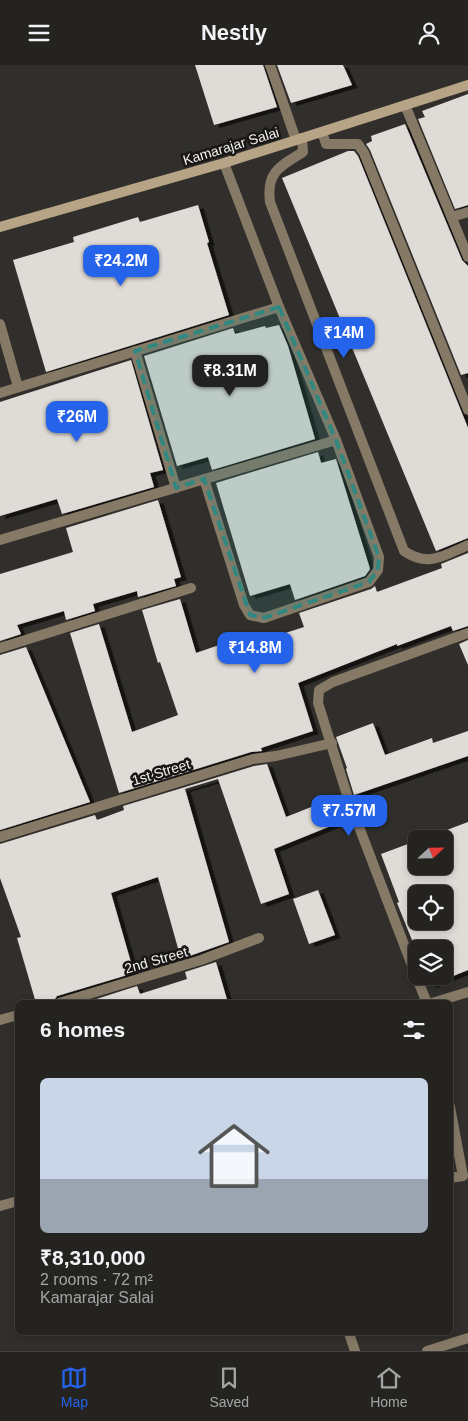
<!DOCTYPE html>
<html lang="en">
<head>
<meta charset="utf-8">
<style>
  :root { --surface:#252320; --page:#2d2b29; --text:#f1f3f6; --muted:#a3a4a5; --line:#42403e; --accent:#2563eb }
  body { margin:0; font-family:Arial,sans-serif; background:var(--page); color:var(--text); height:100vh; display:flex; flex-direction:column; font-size:19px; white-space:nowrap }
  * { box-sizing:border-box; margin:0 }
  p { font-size:16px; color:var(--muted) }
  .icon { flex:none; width:28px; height:28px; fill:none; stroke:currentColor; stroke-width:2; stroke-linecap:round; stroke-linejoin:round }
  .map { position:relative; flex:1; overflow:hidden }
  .sheet { position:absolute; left:15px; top:935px; width:438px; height:335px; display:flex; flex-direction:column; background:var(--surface); border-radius:8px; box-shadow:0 2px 8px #0003,0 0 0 1px var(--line) }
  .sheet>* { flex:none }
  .needle { width:32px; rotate:68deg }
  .tools { position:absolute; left:408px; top:765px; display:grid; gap:10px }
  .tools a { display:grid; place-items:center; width:45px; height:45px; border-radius:8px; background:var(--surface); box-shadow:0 2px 8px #0003,0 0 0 1px var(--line); font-size:25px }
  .price { position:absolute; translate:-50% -42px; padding:0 11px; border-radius:10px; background:var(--accent); color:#fff; font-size:16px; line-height:32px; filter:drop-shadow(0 1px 2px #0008) }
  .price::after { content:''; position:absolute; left:50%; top:30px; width:15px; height:11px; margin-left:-8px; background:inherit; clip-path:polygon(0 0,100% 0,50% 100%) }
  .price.selected { background:#222; color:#fff }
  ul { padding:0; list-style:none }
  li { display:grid; align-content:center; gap:10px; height:265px; padding:0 25px }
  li+li { border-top:1px solid var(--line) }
  li span { display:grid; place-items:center; height:155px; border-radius:8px; color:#555 }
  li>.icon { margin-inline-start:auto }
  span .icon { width:90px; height:90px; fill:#fffc; stroke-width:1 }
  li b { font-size:21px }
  h2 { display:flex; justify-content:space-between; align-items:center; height:60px; padding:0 25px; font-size:21px }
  header { display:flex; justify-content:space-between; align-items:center; height:65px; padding:0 25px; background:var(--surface); font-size:22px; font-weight:800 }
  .dock { display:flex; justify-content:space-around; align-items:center; height:70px; border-top:1px solid var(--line); background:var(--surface); font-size:14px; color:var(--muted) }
  .dock a { display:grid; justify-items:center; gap:2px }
  .dock .selected { color:var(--accent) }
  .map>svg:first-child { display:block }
  .building { fill:#dfdcd7; fill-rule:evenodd; filter:url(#shadow) }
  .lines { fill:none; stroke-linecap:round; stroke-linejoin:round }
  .street { stroke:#867a67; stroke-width:10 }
  .secondary { stroke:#b7a385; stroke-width:10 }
  .marked { fill:#318881; fill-opacity:0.2; stroke:#318881; stroke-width:4; stroke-dasharray:10 6; stroke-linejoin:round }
  .labels { text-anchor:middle; stroke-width:5; stroke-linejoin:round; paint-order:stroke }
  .street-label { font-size:14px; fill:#f3f1ef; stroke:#181715 }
</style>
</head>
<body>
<header><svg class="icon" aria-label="menu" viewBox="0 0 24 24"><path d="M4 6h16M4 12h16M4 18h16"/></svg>Nestly<svg class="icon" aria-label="person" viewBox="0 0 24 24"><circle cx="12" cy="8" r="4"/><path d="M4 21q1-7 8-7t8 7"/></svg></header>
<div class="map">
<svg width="468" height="1286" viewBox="0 0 468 1286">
  <defs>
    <filter id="shadow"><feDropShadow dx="5.5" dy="3" stdDeviation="0" flood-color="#0009"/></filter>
  </defs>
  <rect width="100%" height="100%" fill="#312f2b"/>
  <g class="building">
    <path d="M195 0H263L277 42 214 60Z"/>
    <path d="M277 0H343L352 20 291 38Z"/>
    <path d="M468 29V140L455 144 418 54 425 52 422 46Z"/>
    <path d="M405 59 462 195 468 201V308L461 310 370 85 366 79 372 76 371 71Z"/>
    <path d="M348 86H354L358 91 468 363V473L436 486 282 113Z"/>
    <path d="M198 140 209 177 207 178 229 250 46 307 13 195 74 177 73 172 138 152 140 157Z"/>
    <path d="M279 260 288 281 315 374 212 405 208 392 177 401 144 291 233 263 235 269 265 261 266 263Z"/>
    <path d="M131 295 163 405 150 408 154 422 62 449 57 434 0 451V337Z"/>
    <path d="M318 387 321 398 336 394 370 504 365 511 295 535 290 519 250 531 216 418Z"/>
    <path d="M158 435 181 512 174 514 176 521 138 532 137 526 93 539 95 546 66 555 64 546 17 560 21 569 0 576V509L73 487 66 463Z"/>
    <path d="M468 488V561L453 566 451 561 397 581V579L298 618 313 666 261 683 262 686 251 687 119 728 70 568 99 559 132 667 178 650 160 597 158 598 142 545 180 534 196 588 245 571 248 580 304 562 299 548 371 524 375 521 377 527 442 503 441 499Z"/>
    <path d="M468 575V600L459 579Z"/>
    <path d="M26 582 90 737 0 765V590Z"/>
    <path d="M373 658 385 690 432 673 433 678 468 666V691L354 730 346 704 347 703 336 672Z"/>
    <path d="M267 699 286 752 339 731 348 754 274 784 289 829 261 839 218 714 185 724 229 877 181 894 158 812 111 828 134 908 57 931 52 938H36L17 873 21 872 0 813V779L95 750 97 755 124 745 123 741 254 701Z"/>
    <path d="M468 757V905L431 920 427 911H444V884L416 885 397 838 399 837 381 789 416 776V801H444V774H423ZM416 829H444V856H416Z"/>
    <path d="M318 825 335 870 309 879 293 834Z"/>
    <path d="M216 897 228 938H84L137 921 140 929 187 914 185 907Z"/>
  </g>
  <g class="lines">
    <g class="street">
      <path d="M270 0 296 75"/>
      <path d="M405 40 468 192"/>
      <path d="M322 67 326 79H358L364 88 468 345"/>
      <path d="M302 73 303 87C281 101 266 106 270 137L404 486C429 503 444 490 468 480"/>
      <path d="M452 152 468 147"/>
      <path d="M0 259 18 322"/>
      <path d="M135 286 176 423"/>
      <path d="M0 328 279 242"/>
      <path d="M204 414 244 540 250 550 264 553 369 517 378 505 379 492 336 375 279 242 224 98"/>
      <path d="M0 475 336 375"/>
      <path d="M0 583 191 523"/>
      <path d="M0 772 253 694 276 691 332 678"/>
      <path d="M416 911 348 733 318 638 319 625 333 617 468 568"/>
      <path d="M416 911 427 938"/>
      <path d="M59 938 201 895 259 873"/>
      <path d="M432 938 468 927"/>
      <path d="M0 955 18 950"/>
      <path d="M450 1042 463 1111 450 1113"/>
      <path d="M0 1141 18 1136"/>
      <path d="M349 1268 355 1286"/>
      <path d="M427 1286 468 1273"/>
    </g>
    <path class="secondary" d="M0 162 224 98 468 20"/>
  </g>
  <path class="marked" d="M279 242 336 375 379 492 378 505 369 517 264 553 250 550 204 414 176 423 135 286Z"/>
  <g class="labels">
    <g class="street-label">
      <text transform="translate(231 81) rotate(-17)" y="5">Kamarajar Salai</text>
      <text transform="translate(161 707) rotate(-17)" y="5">1st Street</text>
      <text transform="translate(156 895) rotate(-16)" y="5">2nd Street</text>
    </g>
  </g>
</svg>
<div class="tools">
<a><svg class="needle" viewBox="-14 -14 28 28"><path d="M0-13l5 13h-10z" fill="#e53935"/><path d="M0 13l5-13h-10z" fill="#a3a4a5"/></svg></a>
<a><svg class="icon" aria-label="locate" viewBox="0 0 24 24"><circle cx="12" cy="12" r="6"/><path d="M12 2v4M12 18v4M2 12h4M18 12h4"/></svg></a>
<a><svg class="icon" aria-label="layers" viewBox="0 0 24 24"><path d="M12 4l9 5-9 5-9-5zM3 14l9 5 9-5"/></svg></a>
</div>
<b class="price" style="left:121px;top:222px">₹24.2M</b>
<b class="price" style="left:344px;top:294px">₹14M</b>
<b class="price selected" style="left:230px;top:332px">₹8.31M</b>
<b class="price" style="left:77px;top:378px">₹26M</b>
<b class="price" style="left:255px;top:609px">₹14.8M</b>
<b class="price" style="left:349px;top:772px">₹7.57M</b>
<section class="sheet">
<h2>6 homes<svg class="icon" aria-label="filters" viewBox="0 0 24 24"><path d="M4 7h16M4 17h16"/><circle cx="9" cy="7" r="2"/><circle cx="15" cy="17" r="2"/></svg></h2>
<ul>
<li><span style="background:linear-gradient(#c9d6e8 65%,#9aa5b1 0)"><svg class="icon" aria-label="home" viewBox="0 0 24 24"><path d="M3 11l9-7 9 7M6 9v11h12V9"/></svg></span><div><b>₹8,310,000</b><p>2 rooms · 72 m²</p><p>Kamarajar Salai</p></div></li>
</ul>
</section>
</div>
<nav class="dock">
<a class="selected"><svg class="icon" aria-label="map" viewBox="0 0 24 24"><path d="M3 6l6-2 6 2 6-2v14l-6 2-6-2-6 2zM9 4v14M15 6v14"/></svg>Map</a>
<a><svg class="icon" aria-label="saved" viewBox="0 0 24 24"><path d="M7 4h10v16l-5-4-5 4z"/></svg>Saved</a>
<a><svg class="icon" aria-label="home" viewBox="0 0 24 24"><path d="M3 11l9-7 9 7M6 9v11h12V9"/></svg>Home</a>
</nav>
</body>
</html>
